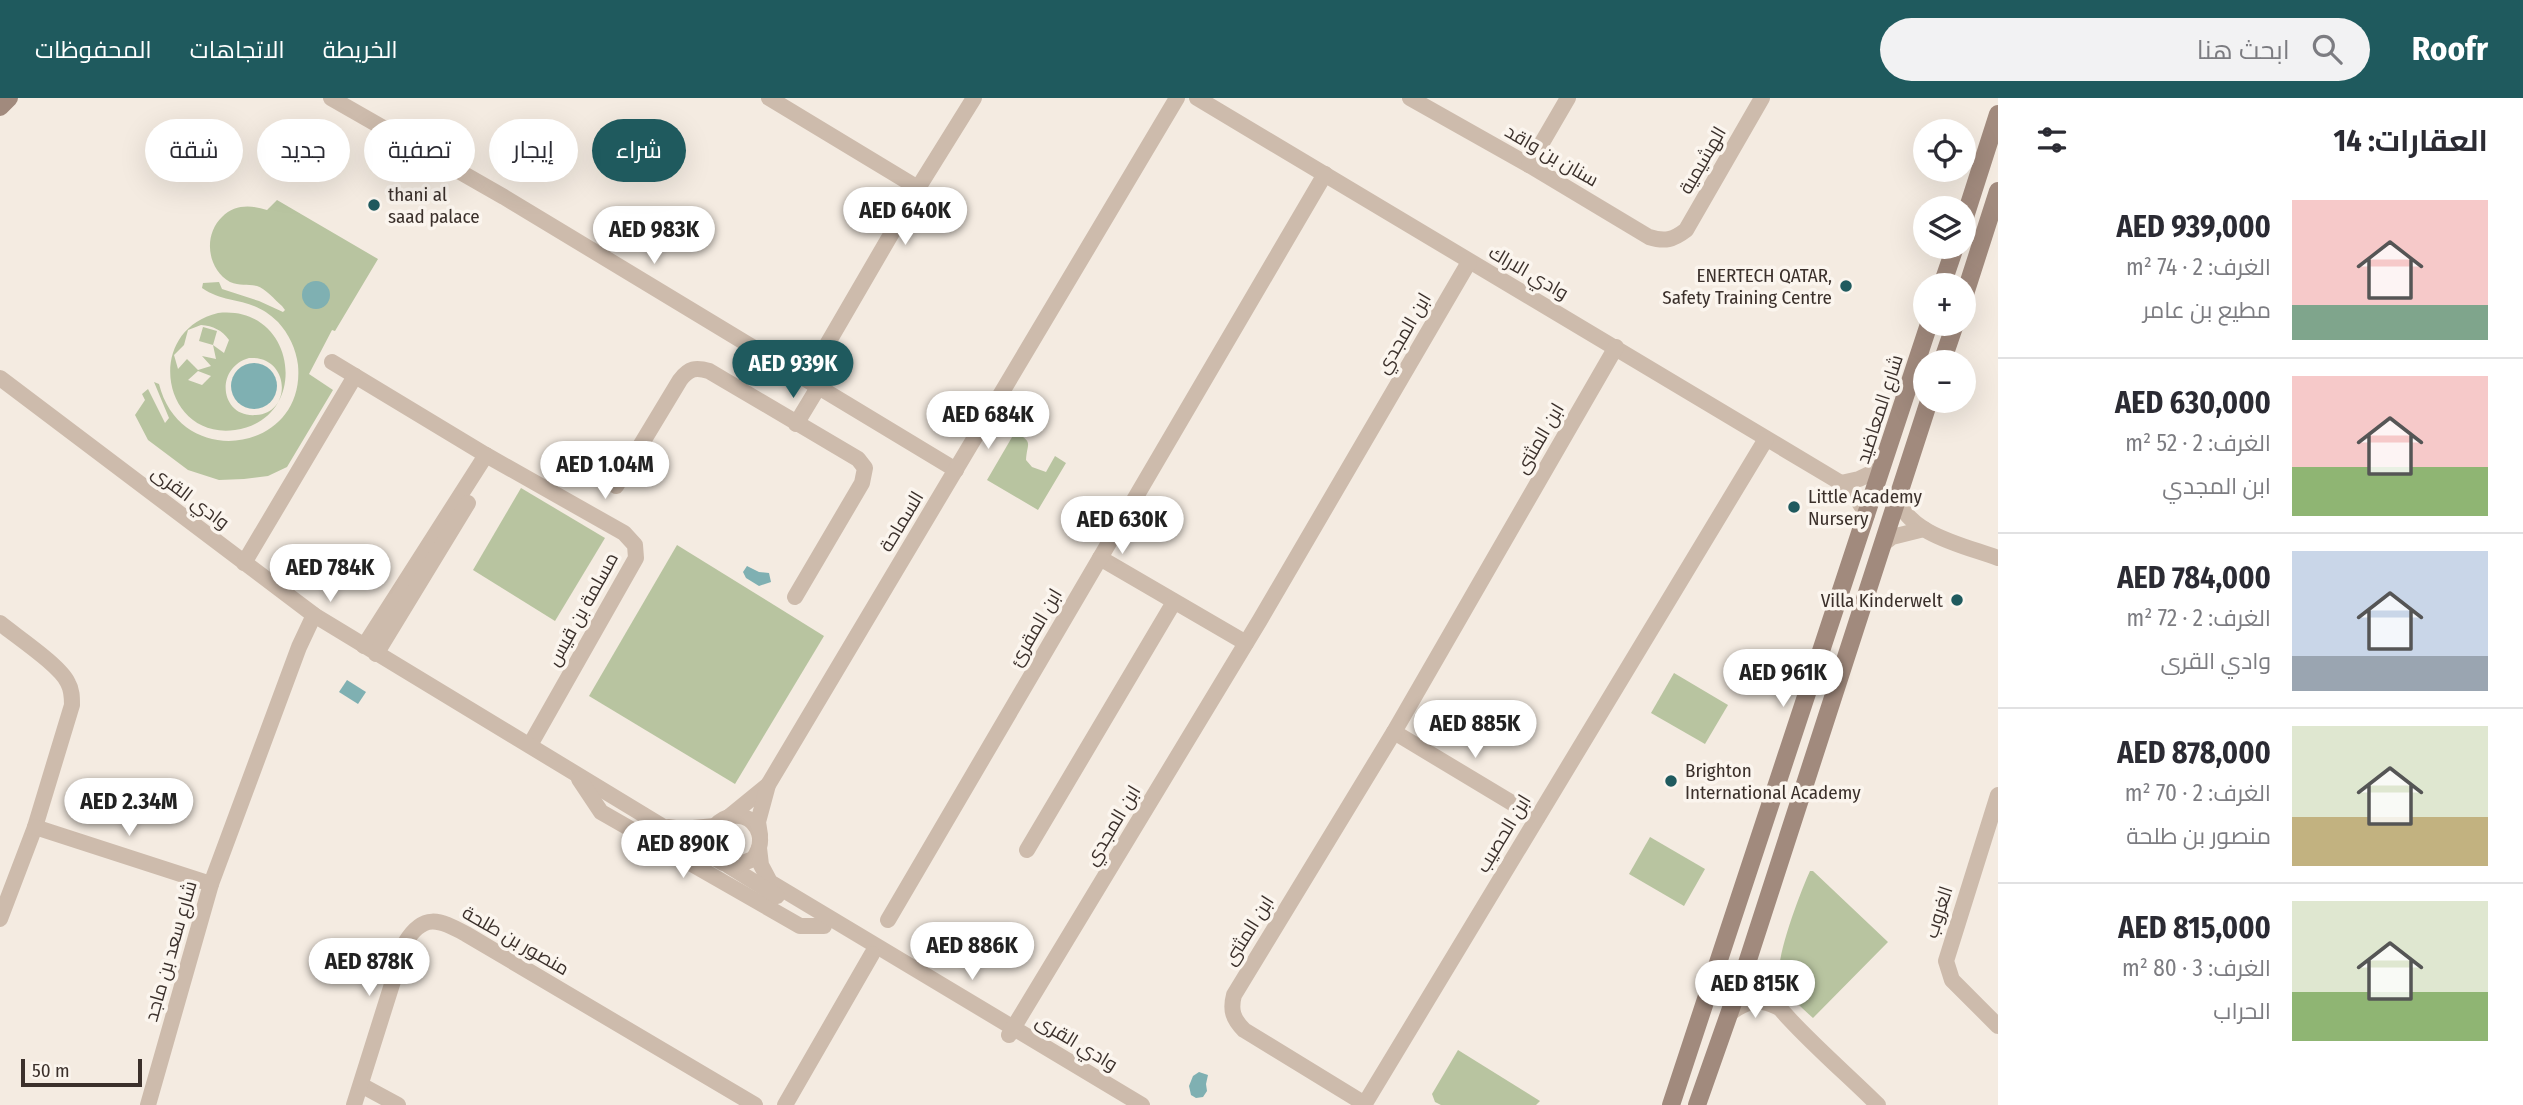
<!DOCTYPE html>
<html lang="ar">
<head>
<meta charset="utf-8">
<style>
  :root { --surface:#fff; --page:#f2f2f3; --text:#2b2b33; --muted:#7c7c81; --line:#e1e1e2; --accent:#1f5a5e }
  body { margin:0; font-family:"Fira Sans Condensed",Cairo,sans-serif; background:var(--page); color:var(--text); direction:rtl; height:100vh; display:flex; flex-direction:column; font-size:26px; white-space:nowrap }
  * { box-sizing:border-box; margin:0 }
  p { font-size:23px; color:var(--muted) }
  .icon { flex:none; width:38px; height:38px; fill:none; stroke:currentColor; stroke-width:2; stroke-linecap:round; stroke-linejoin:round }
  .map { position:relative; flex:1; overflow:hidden; direction:ltr }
  .side { display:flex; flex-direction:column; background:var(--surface); width:525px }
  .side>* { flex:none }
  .hud { position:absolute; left:21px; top:21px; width:665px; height:63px; direction:rtl; display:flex; gap:14px }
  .fabs { position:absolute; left:1913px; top:21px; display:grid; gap:14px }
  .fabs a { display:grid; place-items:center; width:63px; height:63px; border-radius:50%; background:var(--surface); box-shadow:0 7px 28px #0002; font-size:35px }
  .scale { position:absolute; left:21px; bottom:18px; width:121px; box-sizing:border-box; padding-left:7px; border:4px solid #3b302b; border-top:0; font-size:19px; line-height:24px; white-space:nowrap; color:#3b302b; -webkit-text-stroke:5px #fbf5ee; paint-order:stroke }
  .price { position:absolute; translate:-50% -60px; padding:0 16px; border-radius:24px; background:#fff; color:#222; font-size:23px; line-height:46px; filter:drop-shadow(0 2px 4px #0008) }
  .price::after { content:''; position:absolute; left:50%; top:42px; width:21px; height:16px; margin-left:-10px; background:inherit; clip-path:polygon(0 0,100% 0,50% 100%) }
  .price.current { background:var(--accent); color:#fff }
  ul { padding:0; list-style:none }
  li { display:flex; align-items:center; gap:21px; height:175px; padding:0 35px }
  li+li { border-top:2px solid var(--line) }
  li span { display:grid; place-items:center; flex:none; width:196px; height:140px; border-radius:0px; color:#555 }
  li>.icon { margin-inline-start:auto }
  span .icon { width:84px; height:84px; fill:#fffc; stroke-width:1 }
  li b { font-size:30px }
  h2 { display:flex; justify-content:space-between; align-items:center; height:84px; padding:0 35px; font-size:30px }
  .pill { padding:0 24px; border-radius:32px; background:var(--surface); box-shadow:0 7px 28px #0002; font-size:24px; line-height:63px }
  .pill.current { background:var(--accent); color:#fff }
  header { display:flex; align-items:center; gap:42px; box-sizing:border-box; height:98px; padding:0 35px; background:var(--accent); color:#fff }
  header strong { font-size:33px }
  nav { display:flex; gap:38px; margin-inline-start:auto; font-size:24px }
  .search { width:490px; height:63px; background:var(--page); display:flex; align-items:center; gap:18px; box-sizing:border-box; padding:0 24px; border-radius:38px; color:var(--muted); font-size:26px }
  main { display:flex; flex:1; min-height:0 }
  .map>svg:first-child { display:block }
  .green { fill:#b8c4a0; fill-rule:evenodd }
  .water { fill:#7fb0b2 }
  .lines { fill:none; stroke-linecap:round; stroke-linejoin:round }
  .street { stroke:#cdbbac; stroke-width:16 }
  .secondary { stroke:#a18a7d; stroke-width:18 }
  .poi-dot { fill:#1f5a5e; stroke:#fbf5ee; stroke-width:2.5 }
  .labels { text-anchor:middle; stroke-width:7; stroke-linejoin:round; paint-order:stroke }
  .street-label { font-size:19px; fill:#3b302b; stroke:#fbf5ee }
  .poi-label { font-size:19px; fill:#3b302b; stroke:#fbf5ee; text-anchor:start }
</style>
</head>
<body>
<header>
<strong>Roofr</strong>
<div class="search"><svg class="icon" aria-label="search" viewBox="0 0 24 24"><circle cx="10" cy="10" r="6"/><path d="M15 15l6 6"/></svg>ابحث هنا</div>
<nav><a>الخريطة</a><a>الاتجاهات</a><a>المحفوظات</a></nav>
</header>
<main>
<section class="side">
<h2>العقارات: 14<svg class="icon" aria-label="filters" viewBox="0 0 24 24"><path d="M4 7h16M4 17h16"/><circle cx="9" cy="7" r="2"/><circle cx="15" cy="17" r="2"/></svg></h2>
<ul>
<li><span style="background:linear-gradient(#f6c9c9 75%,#7fa58c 0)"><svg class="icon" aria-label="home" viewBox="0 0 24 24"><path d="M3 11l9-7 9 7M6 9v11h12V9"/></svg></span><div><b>AED 939,000</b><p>الغرف: 2 · 74 m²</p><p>مطيع بن عامر</p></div></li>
<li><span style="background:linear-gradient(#f6c9c9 65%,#8fb573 0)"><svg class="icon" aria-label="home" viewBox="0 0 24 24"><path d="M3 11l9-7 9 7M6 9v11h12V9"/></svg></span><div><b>AED 630,000</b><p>الغرف: 2 · 52 m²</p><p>ابن المجدي</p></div></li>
<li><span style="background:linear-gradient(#c9d6e8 75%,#9aa5b1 0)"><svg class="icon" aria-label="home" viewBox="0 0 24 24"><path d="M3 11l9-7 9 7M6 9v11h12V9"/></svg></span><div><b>AED 784,000</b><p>الغرف: 2 · 72 m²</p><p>وادي القرى</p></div></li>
<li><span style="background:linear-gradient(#dfe7d0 65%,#c2b280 0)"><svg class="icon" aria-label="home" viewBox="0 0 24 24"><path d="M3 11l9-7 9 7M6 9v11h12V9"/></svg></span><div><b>AED 878,000</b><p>الغرف: 2 · 70 m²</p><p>منصور بن طلحة</p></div></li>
<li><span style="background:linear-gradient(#dfe7d0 65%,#8fb573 0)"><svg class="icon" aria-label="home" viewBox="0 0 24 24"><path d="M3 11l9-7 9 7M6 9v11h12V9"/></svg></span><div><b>AED 815,000</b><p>الغرف: 3 · 80 m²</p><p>الحراب</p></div></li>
</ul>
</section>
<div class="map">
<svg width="1998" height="1007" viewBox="0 0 1998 1007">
  <rect width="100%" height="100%" fill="#f4ebe1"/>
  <g class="green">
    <path d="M277 102 378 161 335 233 332 232 309 276 333 292 287 369 268 378 244 381 219 382 188 372 148 342 135 317 145 302 142 296 148 291 165 325 169 320 154 284 159 286C181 374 306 354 298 267 296 251 289 236 278 224 251 197 228 208 202 190L203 185 219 184 222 191 259 203 283 214 285 212 282 208C275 202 265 190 257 188 248 186 240 188 230 184 207 171 203 137 222 119 235 106 251 107 267 112Z"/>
    <path d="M218 215C297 206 312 321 235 332 162 342 143 233 218 215ZM201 227C213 228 222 232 229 242L224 255 213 247 217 233 203 229 199 243 213 247 216 261 202 258 211 268 198 272 187 261 178 271 174 257 184 247 188 232ZM249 260C290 257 293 315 256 317 220 320 214 270 249 260ZM198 273 211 278 202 287 188 282Z"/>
    <path d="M1015 334C1034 345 1027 344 1026 362L1032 369 1046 374 1055 358 1066 365 1038 412 987 382Z"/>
    <path d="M521 390 605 440 555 523 473 472Z"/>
    <path d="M677 447 824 538 735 686 589 598Z"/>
    <path d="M1674 575 1728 607 1705 646 1651 615Z"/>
    <path d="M1650 739 1705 771 1684 808 1629 776Z"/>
    <path d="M1810 773H1813L1888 844 1813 920C1799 907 1785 896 1780 877 1775 860 1802 790 1810 773Z"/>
    <path d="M1458 952 1540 1003 1536 1007H1441L1435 1004 1432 996Z"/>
  </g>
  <g class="water">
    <circle cx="316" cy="197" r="14"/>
    <circle cx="254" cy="288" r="23"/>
    <path d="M747 468 759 474 769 475 771 484 759 488 746 480 743 474Z"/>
    <path d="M347 582 366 594 358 606 339 594Z"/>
    <path d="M1199 974 1208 977 1206 986 1207 993 1203 999 1196 1000 1191 997 1189 988 1193 978Z"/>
  </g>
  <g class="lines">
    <g class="street">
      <path d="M331 0 504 99 956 372"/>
      <path d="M769 0 918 90"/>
      <path d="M1197 0 1841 385 1857 401 1867 417"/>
      <path d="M1410 0 1529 67 1649 139C1665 144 1673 142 1686 132L1762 0"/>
      <path d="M1529 67 1568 0"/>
      <path d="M332 264 486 357 624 435 635 447 636 460 530 647"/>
      <path d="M0 280 314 517 723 765 736 768 753 761C759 753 762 745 759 735 747 699 691 725 717 761"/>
      <path d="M807 281 918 90 974 0"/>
      <path d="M796 326 819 288"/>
      <path d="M1841 385 1859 381 1882 370"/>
      <path d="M616 388 680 282C689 270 696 269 709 273L858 361 865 370 862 385 795 499"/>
      <path d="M1898 399C1906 436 1966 448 1998 460"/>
      <path d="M1883 446 1892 439 1924 431"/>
      <path d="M1100 460 1246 545"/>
      <path d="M244 465 355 278"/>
      <path d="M0 525C17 539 61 568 68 585 72 592 72 599 72 607L35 729 0 821"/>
      <path d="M364 548 486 357"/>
      <path d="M376 556 468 405"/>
      <path d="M1394 634 1537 720"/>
      <path d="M579 681 601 714 800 828H824"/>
      <path d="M1998 697 1946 863 1952 882 1998 928"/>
      <path d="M730 718 768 687"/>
      <path d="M35 729 211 786"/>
      <path d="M668 729 682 731 715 728"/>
      <path d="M760 737 758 724 768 687 1177 0"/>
      <path d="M759 750 761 767 770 784 1142 1007"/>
      <path d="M1027 752 1174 504"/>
      <path d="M729 768 777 798"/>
      <path d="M888 822 1325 76"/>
      <path d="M1747 865C1774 915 1837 966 1878 1007"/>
      <path d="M1729 916C1745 904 1758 899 1777 909"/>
      <path d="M1009 937 1260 522 1469 164"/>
      <path d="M361 987 398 1007"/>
      <path d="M1365 1006 1244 932C1233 921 1230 912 1234 897L1394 634 1616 249"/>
      <path d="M148 1007 211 786 299 549 314 517"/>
      <path d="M354 1007 405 845C423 815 439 821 466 836L755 1007"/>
      <path d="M785 1007 872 856"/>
      <path d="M1364 1007 1766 341"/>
    </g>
    <g class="secondary">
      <path d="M0 9 9 0"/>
      <path d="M1964 122 1998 16"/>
      <path d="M1942 187 1955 149"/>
      <path d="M1964 199 1998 93"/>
      <path d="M1942 264 1955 226"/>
      <path d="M1671 1007 1929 226"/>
      <path d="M1697 1007 1747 865 1929 303"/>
    </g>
  </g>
  <g class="poi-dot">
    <circle cx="374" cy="107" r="7"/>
    <circle cx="1846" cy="188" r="7"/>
    <circle cx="1794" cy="409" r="7"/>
    <circle cx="1957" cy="502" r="7"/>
    <circle cx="1671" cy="683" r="7"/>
  </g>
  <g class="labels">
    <g class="street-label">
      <text transform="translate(1552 57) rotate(30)" y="7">سنان بن واقد</text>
      <text transform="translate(1702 62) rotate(-60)" y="7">الهشيمية</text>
      <text transform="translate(1529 174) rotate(30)" y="7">وادي الاراك</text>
      <text transform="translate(1403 235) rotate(-60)" y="7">ابن المجدي</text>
      <text transform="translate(1879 311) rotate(-72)" y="7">شارع المعاضيد</text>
      <text transform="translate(1539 340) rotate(-60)" y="7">ابن المثنى</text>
      <text transform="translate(191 399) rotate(37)" y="7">وادي القرى</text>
      <text transform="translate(901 423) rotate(-59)" y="7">السماحة</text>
      <text transform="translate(582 511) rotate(-61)" y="7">مسلمة بن قيس</text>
      <text transform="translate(1035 529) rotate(-60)" y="7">ابن المقرئ</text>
      <text transform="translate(1112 727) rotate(-59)" y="7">ابن المجدي</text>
      <text transform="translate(1503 735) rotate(-59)" y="7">ابن الحصيب</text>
      <text transform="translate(1938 814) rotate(-72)" y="7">الغروب</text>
      <text transform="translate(1248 832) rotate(-58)" y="7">ابن المثنى</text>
      <text transform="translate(516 842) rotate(30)" y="7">منصور بن طلحة</text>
      <text transform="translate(170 853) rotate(-74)" y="7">شارع سعد بن ماجد</text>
      <text transform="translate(1077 944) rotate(31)" y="7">وادي القرى</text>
    </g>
    <g class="poi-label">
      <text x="388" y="103">thani al<tspan x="388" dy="22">saad palace</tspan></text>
      <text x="1832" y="184" text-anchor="end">ENERTECH QATAR,<tspan x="1832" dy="22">Safety Training Centre</tspan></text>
      <text x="1808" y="405">Little Academy<tspan x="1808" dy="22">Nursery</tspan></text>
      <text x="1943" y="509" text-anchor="end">Villa Kinderwelt</text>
      <text x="1685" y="679">Brighton<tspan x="1685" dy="22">International Academy</tspan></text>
    </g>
  </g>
</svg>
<div class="fabs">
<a><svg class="icon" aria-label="locate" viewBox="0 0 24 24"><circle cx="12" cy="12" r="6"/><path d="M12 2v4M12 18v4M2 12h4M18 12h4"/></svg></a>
<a><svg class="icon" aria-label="layers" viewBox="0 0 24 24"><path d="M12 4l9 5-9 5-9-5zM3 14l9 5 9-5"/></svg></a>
<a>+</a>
<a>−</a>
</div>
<div class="scale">50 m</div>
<b class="price" style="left:905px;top:149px">AED 640K</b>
<b class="price" style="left:654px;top:168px">AED 983K</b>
<b class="price current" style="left:793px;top:302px">AED 939K</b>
<b class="price" style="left:988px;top:353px">AED 684K</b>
<b class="price" style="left:605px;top:403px">AED 1.04M</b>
<b class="price" style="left:1122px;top:458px">AED 630K</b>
<b class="price" style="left:330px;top:506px">AED 784K</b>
<b class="price" style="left:1783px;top:611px">AED 961K</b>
<b class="price" style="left:1475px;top:662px">AED 885K</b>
<b class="price" style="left:129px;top:740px">AED 2.34M</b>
<b class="price" style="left:683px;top:782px">AED 890K</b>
<b class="price" style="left:972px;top:884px">AED 886K</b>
<b class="price" style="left:369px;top:900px">AED 878K</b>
<b class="price" style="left:1755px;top:922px">AED 815K</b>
<div class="hud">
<a class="pill current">شراء</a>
<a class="pill">إيجار</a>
<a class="pill">تصفية</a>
<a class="pill">جديد</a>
<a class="pill">شقة</a>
</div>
</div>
</main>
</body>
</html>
